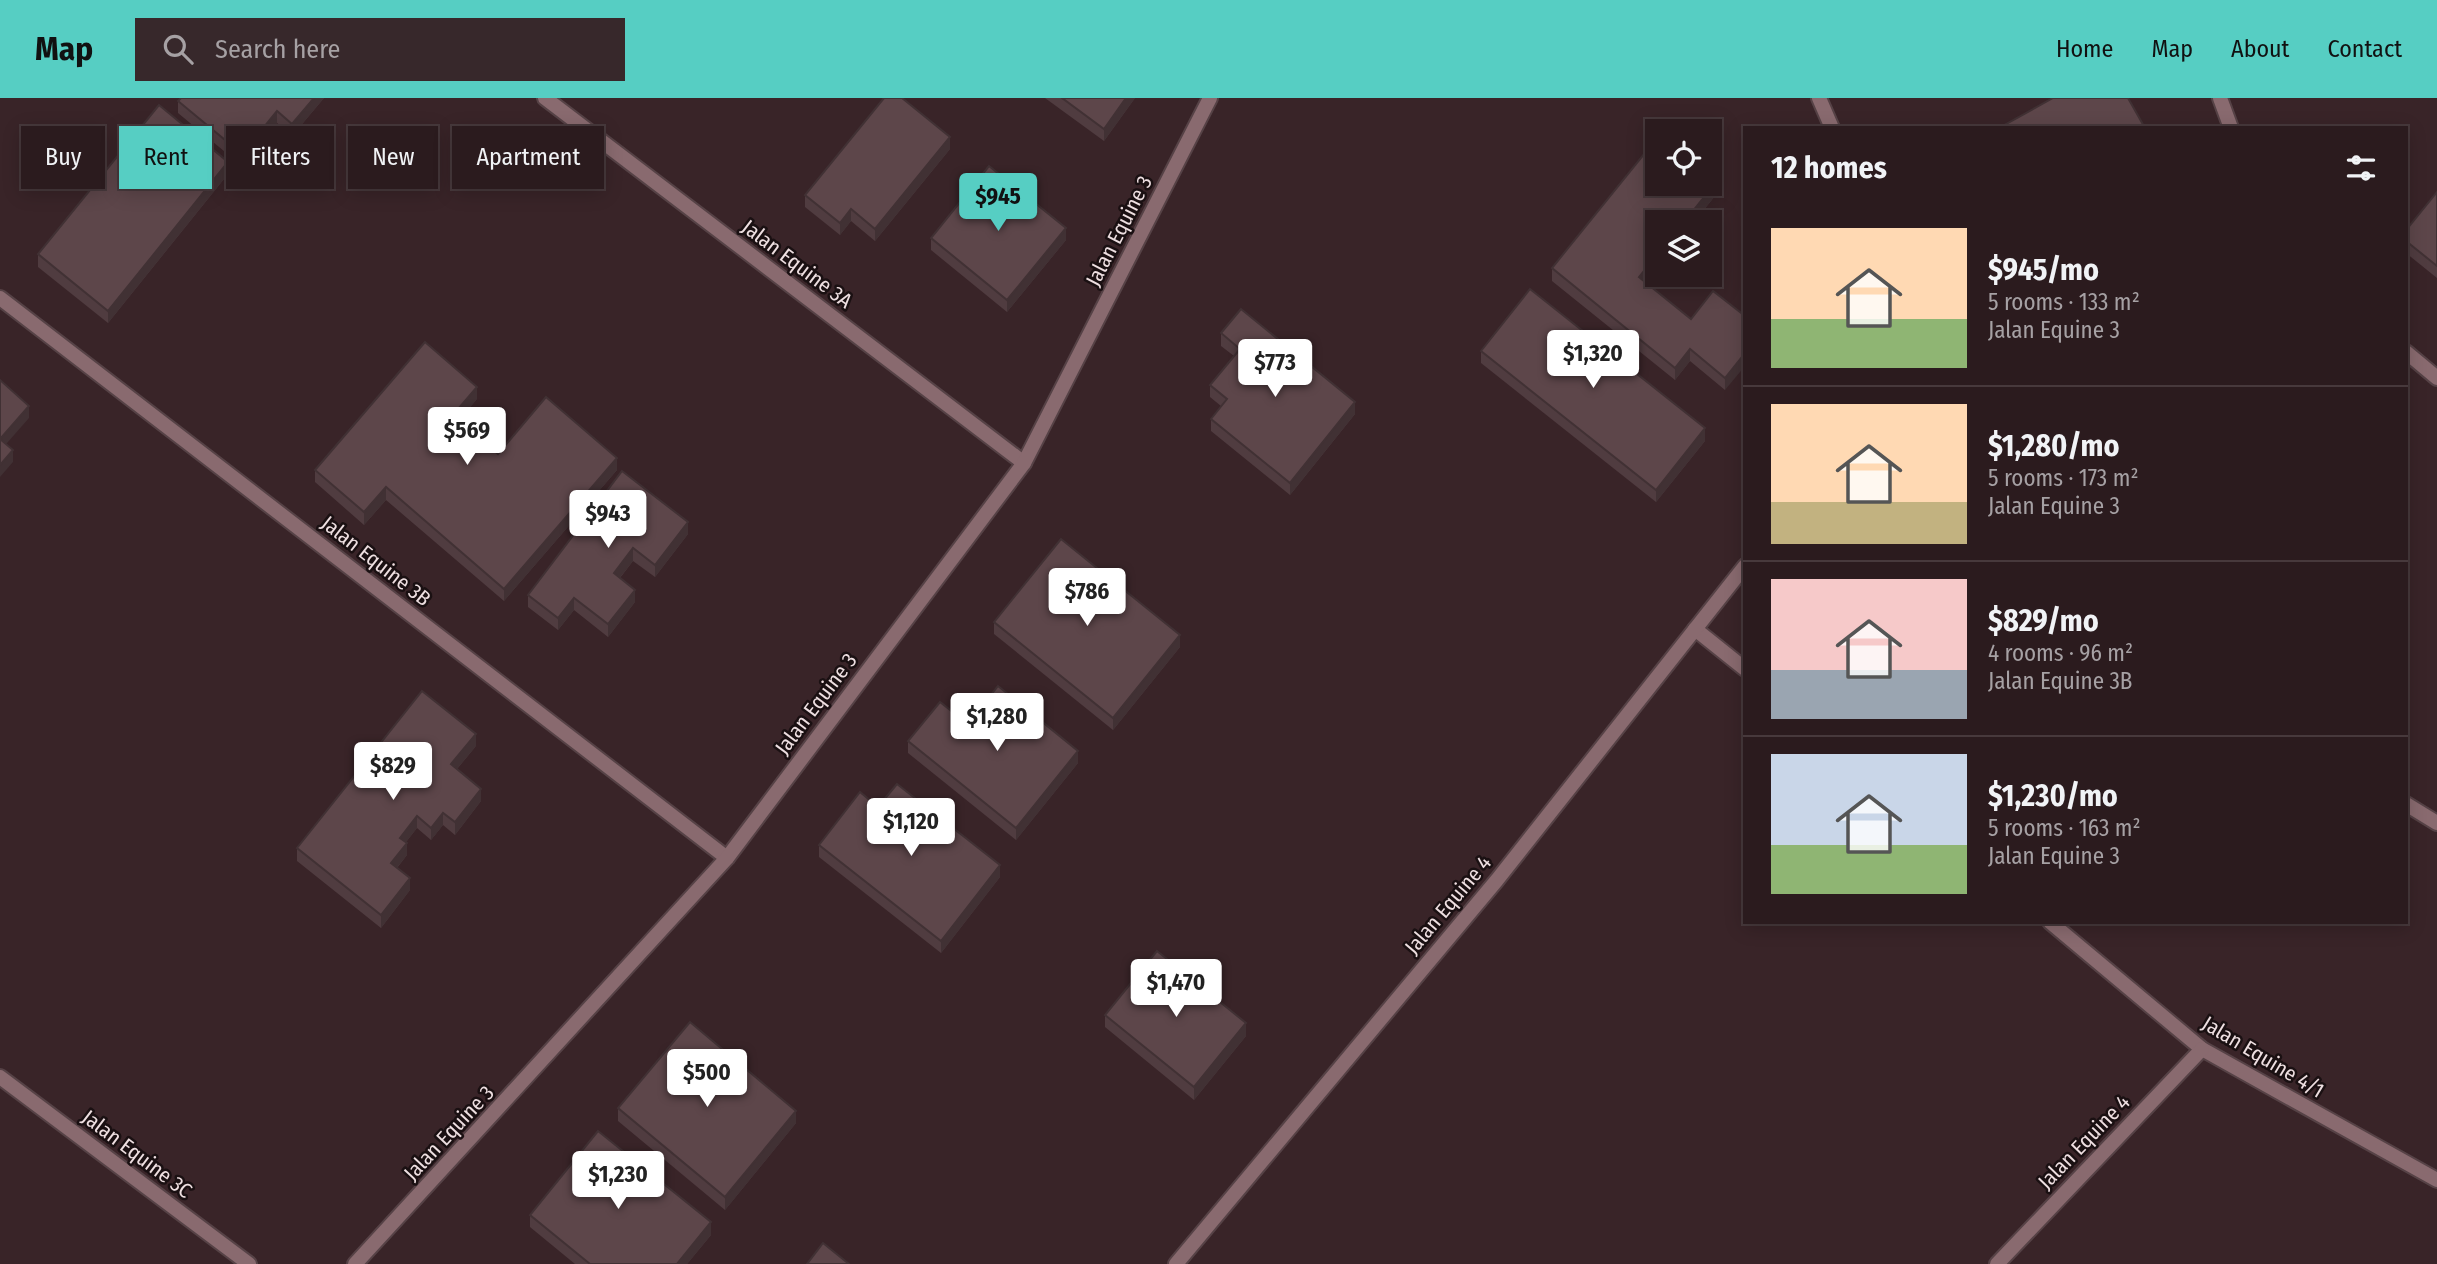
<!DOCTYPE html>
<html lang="en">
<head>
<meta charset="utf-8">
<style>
  :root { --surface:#2b1b1e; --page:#37282b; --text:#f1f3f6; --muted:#a6a1a4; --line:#47393c; --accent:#56cec3 }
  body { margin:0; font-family:"Fira Sans Condensed",sans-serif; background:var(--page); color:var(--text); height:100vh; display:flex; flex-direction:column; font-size:26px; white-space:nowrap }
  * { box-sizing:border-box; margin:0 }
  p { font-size:23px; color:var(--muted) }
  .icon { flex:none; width:38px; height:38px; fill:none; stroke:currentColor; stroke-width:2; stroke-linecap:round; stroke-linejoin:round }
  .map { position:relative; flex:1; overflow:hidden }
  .side { position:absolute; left:1743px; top:28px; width:665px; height:798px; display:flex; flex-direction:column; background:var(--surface); border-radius:0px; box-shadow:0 4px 18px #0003,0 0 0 2px var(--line) }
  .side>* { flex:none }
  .hud { position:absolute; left:21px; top:28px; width:665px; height:63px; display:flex; gap:14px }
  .buttons { position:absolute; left:1645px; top:21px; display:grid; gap:14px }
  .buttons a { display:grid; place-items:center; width:77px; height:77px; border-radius:0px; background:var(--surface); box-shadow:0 4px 18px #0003,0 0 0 2px var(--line); font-size:35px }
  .price { position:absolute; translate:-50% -60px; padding:0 16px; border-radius:7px; background:#fff; color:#222; font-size:23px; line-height:46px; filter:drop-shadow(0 2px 4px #0008) }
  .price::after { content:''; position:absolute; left:50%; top:42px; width:21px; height:16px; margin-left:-10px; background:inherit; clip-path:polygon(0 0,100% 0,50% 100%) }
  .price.on { background:var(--accent); color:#111 }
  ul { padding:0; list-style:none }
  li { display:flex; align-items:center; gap:21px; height:175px; padding:0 28px }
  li+li { border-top:2px solid var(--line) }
  li span { display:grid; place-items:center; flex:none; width:196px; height:140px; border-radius:0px; color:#555 }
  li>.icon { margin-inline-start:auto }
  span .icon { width:84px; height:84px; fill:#fffc; stroke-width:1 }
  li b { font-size:30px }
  h2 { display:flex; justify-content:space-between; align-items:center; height:84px; padding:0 28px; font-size:30px }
  .pill { padding:0 24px; border-radius:0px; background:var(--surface); box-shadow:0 4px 18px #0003,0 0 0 2px var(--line); font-size:24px; line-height:63px }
  .pill.on { background:var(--accent); color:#111 }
  header { display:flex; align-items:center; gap:42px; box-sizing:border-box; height:98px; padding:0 35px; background:var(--accent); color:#111 }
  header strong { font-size:33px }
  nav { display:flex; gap:38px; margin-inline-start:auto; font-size:24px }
  .search { width:490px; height:63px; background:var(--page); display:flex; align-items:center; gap:18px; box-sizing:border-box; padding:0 24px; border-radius:0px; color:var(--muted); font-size:26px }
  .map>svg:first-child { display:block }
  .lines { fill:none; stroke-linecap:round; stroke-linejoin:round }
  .street-casing { stroke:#564246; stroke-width:18 }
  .street { stroke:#896a6f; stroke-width:14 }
  .wall { fill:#503c40 }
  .shaded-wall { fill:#413134 }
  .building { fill:#5d464a; stroke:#413134; stroke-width:2 }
  .labels { text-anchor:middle; stroke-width:5; stroke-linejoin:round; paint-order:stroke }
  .street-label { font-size:21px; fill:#eedfe1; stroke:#1a1012 }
</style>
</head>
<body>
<header>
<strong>Map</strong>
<div class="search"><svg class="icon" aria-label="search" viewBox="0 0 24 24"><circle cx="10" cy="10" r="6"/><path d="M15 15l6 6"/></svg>Search here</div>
<nav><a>Home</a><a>Map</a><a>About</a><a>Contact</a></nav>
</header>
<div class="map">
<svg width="2437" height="1166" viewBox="0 0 2437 1166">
  <rect width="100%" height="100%" fill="#392428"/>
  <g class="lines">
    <defs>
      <g id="street">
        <path d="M545 0 1024 365"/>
        <path d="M1819 0 1832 30"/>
        <path d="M2220 0 2231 30"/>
        <path d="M0 200 727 760"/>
        <path d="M2406 254 2437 280"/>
        <path d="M1695 531 1745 571"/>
        <path d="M2406 706 2437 725"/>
        <path d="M2050 824 2202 951 2437 1082"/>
        <path d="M0 979 249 1166"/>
        <path d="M355 1166 727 760 1024 365 1210 0"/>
        <path d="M1176 1166 1497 782 1745 468"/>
        <path d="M1997 1166 2202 951"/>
      </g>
    </defs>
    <use href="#street" class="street-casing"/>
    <use href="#street" class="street"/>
  </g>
  <g class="wall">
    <path d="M324 0 292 38 277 25 242 68 178 15V3Z"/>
    <path d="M1045 0H1135L1104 43Z"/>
    <path d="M950 51 875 143 851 123 840 137 805 109V97Z"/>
    <path d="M228 76 108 225 38 169V156Z"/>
    <path d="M1723 88 1694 124H1657V169L1645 184 1691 221 1745 218 1725 292 1690 263 1675 282 1552 183V170Z"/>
    <path d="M2437 94V180L2406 155V132Z"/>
    <path d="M931 140 1066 142 1007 214 931 152Z"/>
    <path d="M1221 235 1355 316 1290 397 1211 333V321L1221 308 1210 299V287L1234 258 1221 248Z"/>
    <path d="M1481 253 1705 343 1656 404 1481 265Z"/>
    <path d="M477 301 459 322 498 356 617 372 504 503 386 402 364 427 315 384V372Z"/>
    <path d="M622 373 688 436 655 479 633 463 620 480 635 504 608 539 574 512 558 532 528 509V497Z"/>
    <path d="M994 524 1180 549 1113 632 994 536Z"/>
    <path d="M968 626 1078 665 1016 742 908 655V643Z"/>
    <path d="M476 648 457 671 481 703 455 737 443 727 431 742 417 730 406 744 407 757 397 770 410 792 381 830 297 763V750Z"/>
    <path d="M878 709 1000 779 941 855 819 759V747Z"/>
    <path d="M1105 917 1246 938 1194 1002 1105 929Z"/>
    <path d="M618 1010 796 1025 725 1112 618 1023Z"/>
    <path d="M530 1117 711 1137 687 1166H575L530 1129Z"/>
  </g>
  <g class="shaded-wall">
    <path d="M314 0H324L292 38V26Z"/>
    <path d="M1126 0H1135L1104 43V31Z"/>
    <path d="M277 13V25L242 68V56Z"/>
    <path d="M950 39V51L875 143V131Z"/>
    <path d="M228 64V76L108 225V213Z"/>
    <path d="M1723 76V88L1694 124H1684Z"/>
    <path d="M851 111V123L840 137V125Z"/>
    <path d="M1066 130V142L1007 214V202Z"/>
    <path d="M1657 157V169L1639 191V179Z"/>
    <path d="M1690 251V263L1675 282V270Z"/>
    <path d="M1745 255V268L1725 292V280Z"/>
    <path d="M477 289V301L453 330V317Z"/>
    <path d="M1355 304V316L1290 397V385Z"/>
    <path d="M29 308V320L0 353V341Z"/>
    <path d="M1705 330V343L1656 404V392Z"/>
    <path d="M13 352V364L0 379V367Z"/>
    <path d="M617 360V372L504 503V491Z"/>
    <path d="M386 389V402L364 427V414Z"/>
    <path d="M688 424V436L655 479V467Z"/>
    <path d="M633 450V463L614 487V475Z"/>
    <path d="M635 492V504L608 539V526Z"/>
    <path d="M574 500V512L558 532V520Z"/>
    <path d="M1180 537V549L1113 632V620Z"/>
    <path d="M476 636V648L451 678V666Z"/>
    <path d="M1078 653V665L1016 742V730Z"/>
    <path d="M481 691V703L455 737V724Z"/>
    <path d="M443 715V727L431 742V730Z"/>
    <path d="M417 718V730L400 752V740Z"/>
    <path d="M407 745V757L391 777V765Z"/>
    <path d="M1000 767V779L941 855V843Z"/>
    <path d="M410 780V792L381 830V817Z"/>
    <path d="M1246 925V938L1194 1002V989Z"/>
    <path d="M796 1013V1025L725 1112V1099Z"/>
    <path d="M711 1124V1137L687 1166H677Z"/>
  </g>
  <g class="building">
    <path d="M181 0H314L292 26 277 13 242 56 178 3Z"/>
    <path d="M884 0H902L950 39 875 131 851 111 840 125 805 97Z"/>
    <path d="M1062 0H1126L1104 31Z"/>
    <path d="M2053 0H2128L2145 30H1999Z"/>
    <path d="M159 7 228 64 108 213 38 156Z"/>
    <path d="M1657 40V86H1710V65L1723 76 1684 124H1657V157L1639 179 1691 221 1713 193 1745 218V255L1725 280 1690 251 1675 270 1552 170Z"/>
    <path d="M989 68 1066 130 1007 202 931 140Z"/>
    <path d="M2437 94V168L2406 143V132Z"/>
    <path d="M1530 191 1705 330 1656 392 1481 253Z"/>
    <path d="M1241 211 1355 304 1290 385 1211 321 1227 301 1210 287 1240 251 1221 235Z"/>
    <path d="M425 244 477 289 453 317 498 356 546 299 617 360 504 491 386 389 364 414 315 372Z"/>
    <path d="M0 282 29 308 0 341Z"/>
    <path d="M0 341 13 352 0 367Z"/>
    <path d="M622 373 688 424 655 467 633 450 614 475 635 492 608 526 574 500 558 520 528 497Z"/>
    <path d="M1061 441 1180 537 1113 620 994 524Z"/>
    <path d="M998 588 1078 653 1016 730 908 643 940 604 968 626Z"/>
    <path d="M422 593 476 636 451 666 481 691 455 724 443 715 431 730 417 718 400 740 407 745 391 765 410 780 381 817 297 750Z"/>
    <path d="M897 686 1000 767 941 843 819 747 860 694 878 709Z"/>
    <path d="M1157 853 1246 925 1194 989 1105 917Z"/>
    <path d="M690 924 796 1013 725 1099 618 1010Z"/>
    <path d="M598 1033 711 1124 677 1166H590L530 1117Z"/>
    <path d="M823 1145 849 1166H807Z"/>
  </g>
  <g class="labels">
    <g class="street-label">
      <text transform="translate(1119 133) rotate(-63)" y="7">Jalan Equine 3</text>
      <text transform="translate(797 166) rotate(37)" y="7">Jalan Equine 3A</text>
      <text transform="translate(376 463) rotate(38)" y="7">Jalan Equine 3B</text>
      <text transform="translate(816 606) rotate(-53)" y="7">Jalan Equine 3</text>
      <text transform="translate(1448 807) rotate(-50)" y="7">Jalan Equine 4</text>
      <text transform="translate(2263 959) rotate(31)" y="7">Jalan Equine 4/1</text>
      <text transform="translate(449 1035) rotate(-47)" y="7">Jalan Equine 3</text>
      <text transform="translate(2084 1044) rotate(-46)" y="7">Jalan Equine 4</text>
      <text transform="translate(137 1056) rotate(37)" y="7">Jalan Equine 3C</text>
    </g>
  </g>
</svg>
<div class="buttons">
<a><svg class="icon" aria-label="locate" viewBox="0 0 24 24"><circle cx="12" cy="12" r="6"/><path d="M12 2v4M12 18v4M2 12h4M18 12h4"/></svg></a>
<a><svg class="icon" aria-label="layers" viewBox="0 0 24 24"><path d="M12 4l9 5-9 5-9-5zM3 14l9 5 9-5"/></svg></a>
</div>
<b class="price on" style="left:998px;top:135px">$945</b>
<b class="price" style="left:1593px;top:292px">$1,320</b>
<b class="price" style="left:1275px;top:301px">$773</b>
<b class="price" style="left:467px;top:369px">$569</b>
<b class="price" style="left:608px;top:452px">$943</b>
<b class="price" style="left:1087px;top:530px">$786</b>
<b class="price" style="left:997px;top:655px">$1,280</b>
<b class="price" style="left:393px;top:704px">$829</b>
<b class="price" style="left:911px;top:760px">$1,120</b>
<b class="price" style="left:1176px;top:921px">$1,470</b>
<b class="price" style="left:707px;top:1011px">$500</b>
<b class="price" style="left:618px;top:1113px">$1,230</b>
<div class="hud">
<a class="pill">Buy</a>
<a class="pill on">Rent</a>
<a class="pill">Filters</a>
<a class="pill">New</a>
<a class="pill">Apartment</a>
</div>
<section class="side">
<h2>12 homes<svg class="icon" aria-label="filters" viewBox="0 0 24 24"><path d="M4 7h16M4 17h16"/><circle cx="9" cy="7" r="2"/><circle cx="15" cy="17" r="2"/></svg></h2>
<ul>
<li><span style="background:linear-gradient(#ffd9b3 65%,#8fb573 0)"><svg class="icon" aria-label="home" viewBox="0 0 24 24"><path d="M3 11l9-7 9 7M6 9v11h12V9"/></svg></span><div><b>$945/mo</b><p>5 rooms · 133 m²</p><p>Jalan Equine 3</p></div></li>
<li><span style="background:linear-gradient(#ffd9b3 70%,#c2b280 0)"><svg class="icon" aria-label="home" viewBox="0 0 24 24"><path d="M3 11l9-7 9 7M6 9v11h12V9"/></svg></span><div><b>$1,280/mo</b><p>5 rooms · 173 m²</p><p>Jalan Equine 3</p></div></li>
<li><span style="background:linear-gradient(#f6c9c9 65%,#9aa5b1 0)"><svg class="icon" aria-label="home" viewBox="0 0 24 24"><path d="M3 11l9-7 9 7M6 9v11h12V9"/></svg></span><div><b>$829/mo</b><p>4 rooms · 96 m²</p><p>Jalan Equine 3B</p></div></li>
<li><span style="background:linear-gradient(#c9d6e8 65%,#8fb573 0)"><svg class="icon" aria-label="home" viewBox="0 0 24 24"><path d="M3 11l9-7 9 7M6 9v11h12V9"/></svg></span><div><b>$1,230/mo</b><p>5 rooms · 163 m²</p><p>Jalan Equine 3</p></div></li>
</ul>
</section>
</div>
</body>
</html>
